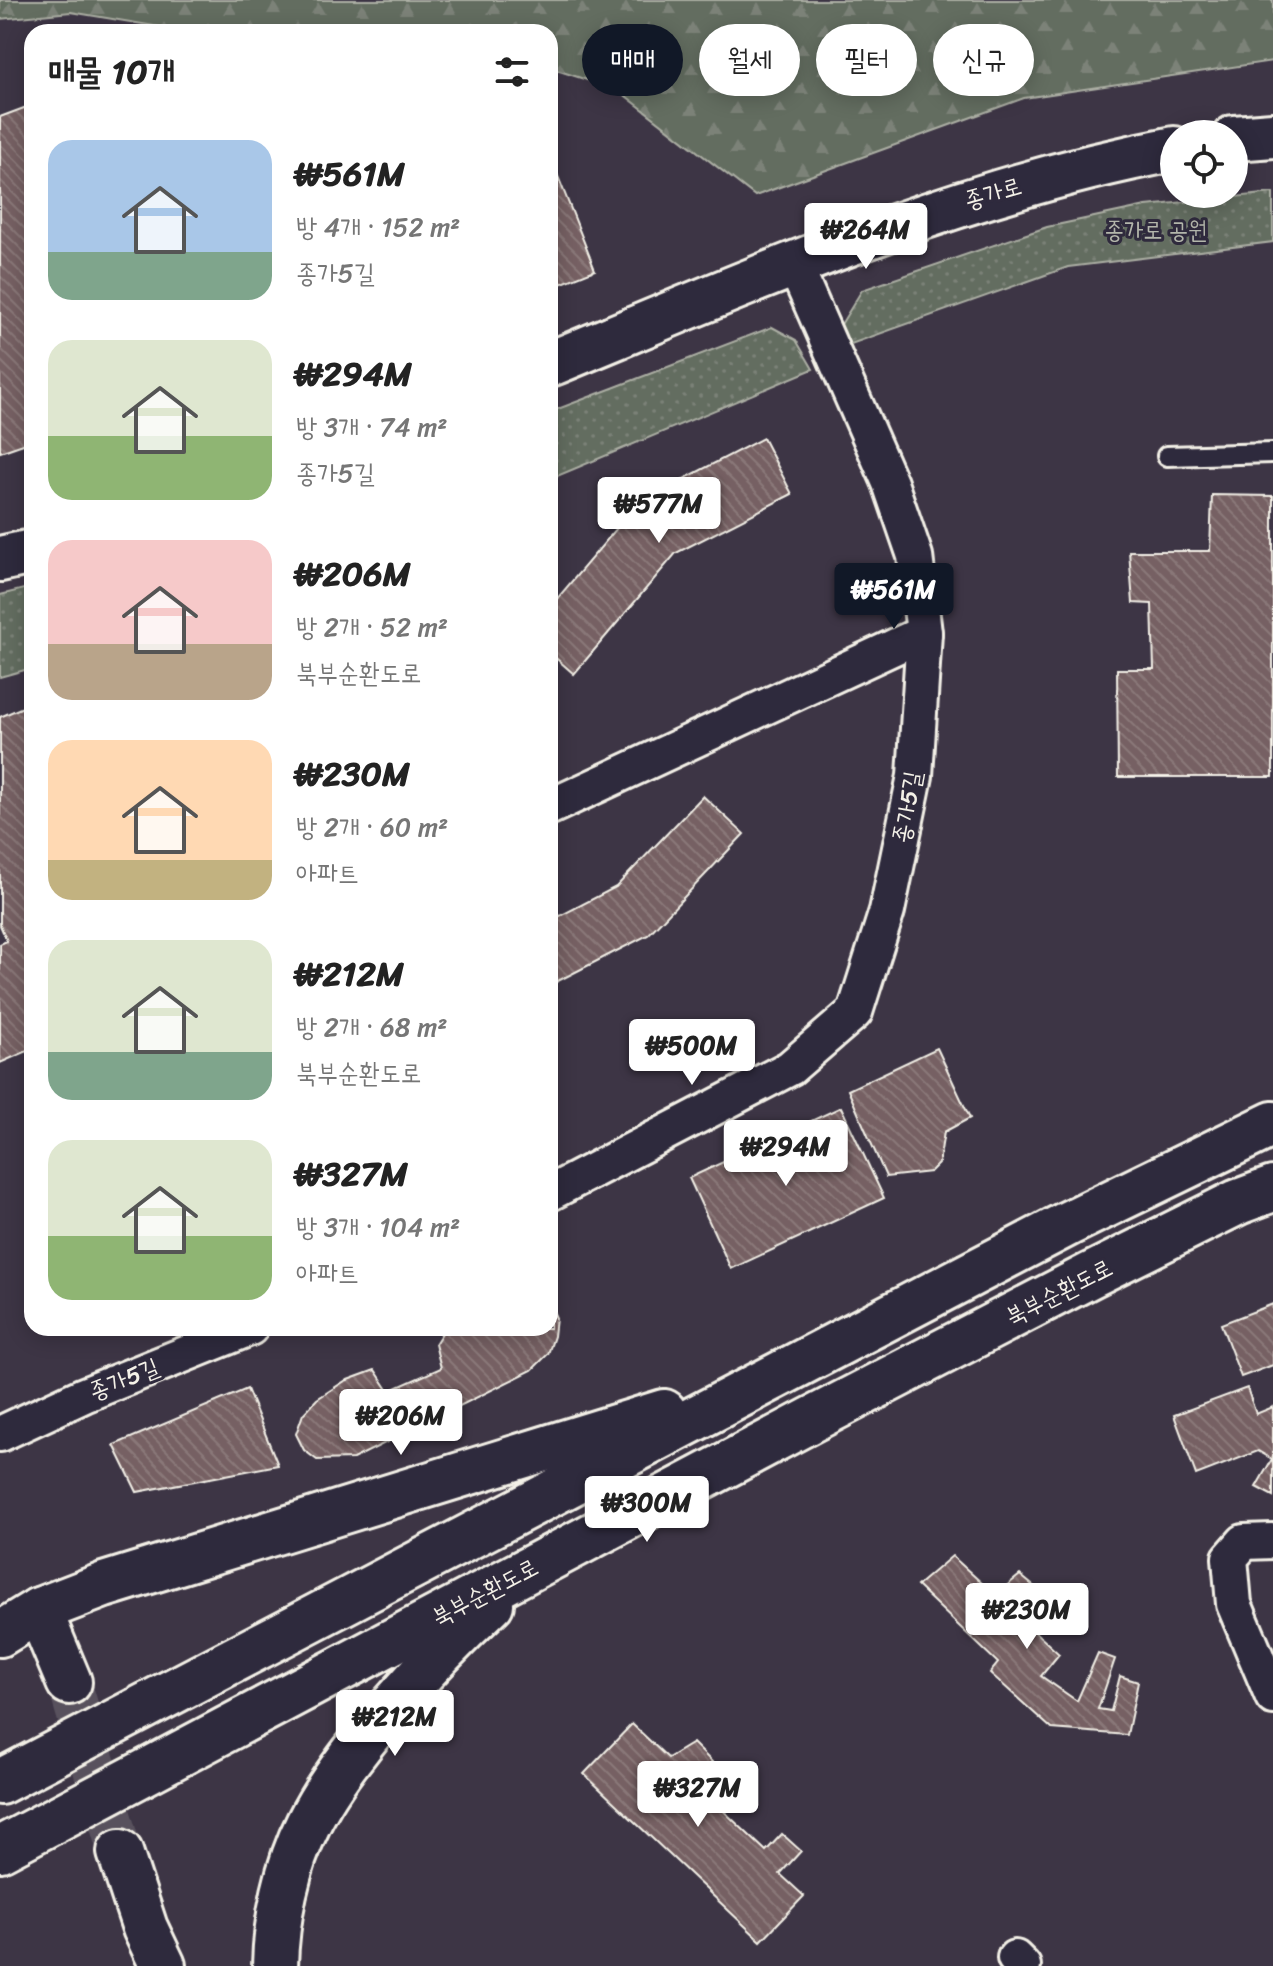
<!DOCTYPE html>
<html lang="ko">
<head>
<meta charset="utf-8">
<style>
  :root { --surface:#fff; --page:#f2f2f2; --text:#222; --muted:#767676; --accent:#111827 }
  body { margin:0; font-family:Sriracha,"Poor Story",sans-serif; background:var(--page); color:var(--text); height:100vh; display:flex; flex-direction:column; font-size:30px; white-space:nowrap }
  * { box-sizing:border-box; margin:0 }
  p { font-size:26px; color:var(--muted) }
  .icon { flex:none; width:44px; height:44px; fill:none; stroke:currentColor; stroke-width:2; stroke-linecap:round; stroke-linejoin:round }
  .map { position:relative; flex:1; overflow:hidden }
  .panel { position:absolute; left:24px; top:24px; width:534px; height:1312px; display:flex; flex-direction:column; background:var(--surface); border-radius:24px; box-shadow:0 4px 20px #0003 }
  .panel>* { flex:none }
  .banner { position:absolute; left:582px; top:24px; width:570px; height:72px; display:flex; gap:16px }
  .buttons { position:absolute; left:1160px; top:120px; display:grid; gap:16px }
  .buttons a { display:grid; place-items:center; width:88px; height:88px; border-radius:50%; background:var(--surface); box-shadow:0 4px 20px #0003; font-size:40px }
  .price { position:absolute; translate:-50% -68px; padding:0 18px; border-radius:8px; background:#fff; color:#222; font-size:26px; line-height:52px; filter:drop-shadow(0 2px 4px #0008) }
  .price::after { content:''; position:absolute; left:50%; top:48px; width:24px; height:18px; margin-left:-12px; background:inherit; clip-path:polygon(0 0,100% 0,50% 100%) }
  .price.active { background:var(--accent); color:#fff }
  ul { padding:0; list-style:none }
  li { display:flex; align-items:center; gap:24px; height:200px; padding:0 24px }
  li span { display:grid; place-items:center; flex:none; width:224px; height:160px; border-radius:24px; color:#555 }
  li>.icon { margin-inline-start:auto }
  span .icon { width:96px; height:96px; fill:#fffc; stroke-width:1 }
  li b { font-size:34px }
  h2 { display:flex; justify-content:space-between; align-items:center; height:96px; padding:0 24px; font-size:34px }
  .pill { padding:0 28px; border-radius:36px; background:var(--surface); box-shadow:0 4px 20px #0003; font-size:28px; line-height:72px }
  .pill.active { background:var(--accent); color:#fff }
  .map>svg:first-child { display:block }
  .forest { fill:url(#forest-firs); stroke:#acafa4; stroke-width:2 }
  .park { fill:url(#park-dots); stroke:#acafa4; stroke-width:2 }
  .building { fill:url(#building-back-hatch); stroke:#f4f1e8; stroke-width:2 }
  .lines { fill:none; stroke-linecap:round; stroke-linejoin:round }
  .secondary-tunnel { stroke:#58515d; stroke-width:44; stroke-dasharray:44 22; stroke-linecap:butt }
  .lane-casing { stroke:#f4f1e8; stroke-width:24 }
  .street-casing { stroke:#f4f1e8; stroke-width:40 }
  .secondary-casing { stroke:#f4f1e8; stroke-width:50 }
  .lane { stroke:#2f2a3d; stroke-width:18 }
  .street { stroke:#2f2a3d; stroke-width:34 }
  .secondary { stroke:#2f2a3d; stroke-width:44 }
  .labels { text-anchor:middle; stroke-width:6; stroke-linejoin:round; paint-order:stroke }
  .street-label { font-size:24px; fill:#f4f1e8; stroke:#2f2a3d }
  .park-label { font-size:24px; fill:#b3b6ab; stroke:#2f2a3d }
</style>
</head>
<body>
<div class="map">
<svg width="1273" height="1966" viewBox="0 0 1273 1966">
  <defs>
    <pattern id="forest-firs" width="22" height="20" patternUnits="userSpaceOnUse" patternTransform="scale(2)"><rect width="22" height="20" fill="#646d61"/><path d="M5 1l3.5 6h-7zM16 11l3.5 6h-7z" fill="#7b8278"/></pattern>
    <pattern id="park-dots" width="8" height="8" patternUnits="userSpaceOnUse" patternTransform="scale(2)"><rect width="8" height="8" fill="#646d61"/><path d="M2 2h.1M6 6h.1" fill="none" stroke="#7b8278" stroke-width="1.8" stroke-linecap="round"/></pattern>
    <pattern id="building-back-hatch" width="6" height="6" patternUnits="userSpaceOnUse" patternTransform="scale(2)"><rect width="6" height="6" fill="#766163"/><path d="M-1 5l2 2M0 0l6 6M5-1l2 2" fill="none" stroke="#8a7879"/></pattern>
  </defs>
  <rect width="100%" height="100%" fill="#3d3545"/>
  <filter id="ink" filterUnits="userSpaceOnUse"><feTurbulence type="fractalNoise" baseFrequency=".0125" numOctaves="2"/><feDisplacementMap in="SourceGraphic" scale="16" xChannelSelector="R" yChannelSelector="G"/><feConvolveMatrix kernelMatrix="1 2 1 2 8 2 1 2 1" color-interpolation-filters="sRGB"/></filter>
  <g filter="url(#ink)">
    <path class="forest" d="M0 0H1273V61L1024 98 755 196 618 90 550 68V32H190L71 12 0 19Z"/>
    <g class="park">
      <path d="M1273 193V242L1068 267 848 345 840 326 862 290 1047 227 1146 206Z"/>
      <path d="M772 327 796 340 813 369 550 479V412Z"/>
      <path d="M32 587V668L0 677V595Z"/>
    </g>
    <g class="building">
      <path d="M32 105V441L0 452V117Z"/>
      <path d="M550 156 595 270 550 288Z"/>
      <path d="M763 438 792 494 676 553 574 674 550 653V607L639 502Z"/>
      <path d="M1212 495 1273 496V777H1118L1117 669H1154L1152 604 1133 603 1129 551H1210Z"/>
      <path d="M32 703V1049L0 1063V944L7 941 0 925V717Z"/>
      <path d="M703 796 744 834 648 935 550 985V921L616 887Z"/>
      <path d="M937 1048 970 1118 944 1132 939 1163 930 1172 886 1177 848 1090Z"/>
      <path d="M841 1107 884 1198 731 1269 689 1178Z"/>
      <path d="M550 1304 556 1318 554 1336 548 1354 532 1370 353 1459 317 1460 304 1450 296 1434 303 1414 317 1399 345 1381 375 1370 389 1391 441 1368 435 1344 445 1328H550Z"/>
      <path d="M1273 1304V1365L1241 1377 1221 1324Z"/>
      <path d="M1247 1388 1256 1414 1273 1407V1496L1256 1487 1272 1459 1258 1451 1196 1475 1174 1415Z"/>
      <path d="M247 1389 278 1465 137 1492 114 1445Z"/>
      <path d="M952 1556 995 1595 1020 1575 1048 1598 1023 1621 1059 1654 1041 1676 1077 1701 1098 1653 1115 1659 1098 1709 1111 1711 1120 1676 1138 1682 1127 1735 1052 1729 990 1673 998 1663 917 1586Z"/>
      <path d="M632 1724 668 1758 693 1743 715 1765 696 1785 766 1851 782 1834 801 1851 780 1874 804 1896 761 1941 584 1774Z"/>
    </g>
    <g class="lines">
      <path class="secondary-tunnel" d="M69 1682 120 1852"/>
      <defs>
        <path id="lane" d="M1167 456 1273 453"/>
        <g id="street">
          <path d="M550 807 924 633"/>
          <path d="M550 1193 790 1068 855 1012 887 911 915 776 924 633 915 556 890 483 794 264"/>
          <path d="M0 1434 84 1395 250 1328"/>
          <path d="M1273 1541 1244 1542 1230 1558 1234 1604 1273 1697"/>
          <path d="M1015 1958 1023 1966"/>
        </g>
        <g id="secondary">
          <path d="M1234 138 1273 135"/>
          <path d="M550 364C754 280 956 190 1174 149"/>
          <path d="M0 559 32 552"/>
          <path d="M39 1610 69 1682"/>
          <path d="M0 1634 39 1610 104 1585 664 1412"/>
          <path d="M0 1782 1069 1223 1273 1124"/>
          <path d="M0 1849 811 1420 1091 1275 1238 1202 1273 1189"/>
          <path d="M120 1852 145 1928 163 1966"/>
          <path d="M275 1966C276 1920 287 1865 308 1824 342 1754 433 1658 491 1604"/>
        </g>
      </defs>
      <use href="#lane" class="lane-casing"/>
      <use href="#street" class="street-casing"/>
      <use href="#secondary" class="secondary-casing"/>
      <use href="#lane" class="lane"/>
      <use href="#street" class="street"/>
      <use href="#secondary" class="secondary"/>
    </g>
  </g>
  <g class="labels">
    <g class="street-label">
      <text transform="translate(993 193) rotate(-16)" y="8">종가로</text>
      <text transform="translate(907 807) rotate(-80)" y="8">종가5길</text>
      <text transform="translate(1059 1292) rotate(-27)" y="8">북부순환도로</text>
      <text transform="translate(124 1379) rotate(-22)" y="8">종가5길</text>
      <text transform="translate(485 1592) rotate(-28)" y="8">북부순환도로</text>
    </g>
    <g class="park-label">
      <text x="1156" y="238">종가로 공원</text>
    </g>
  </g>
</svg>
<div class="buttons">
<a><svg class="icon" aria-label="locate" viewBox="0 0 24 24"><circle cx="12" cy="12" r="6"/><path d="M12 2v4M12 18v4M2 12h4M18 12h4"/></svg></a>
</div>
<b class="price" style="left:866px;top:271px">₩264M</b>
<b class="price" style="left:659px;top:545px">₩577M</b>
<b class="price active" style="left:894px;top:631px">₩561M</b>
<b class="price" style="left:692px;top:1087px">₩500M</b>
<b class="price" style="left:786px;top:1188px">₩294M</b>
<b class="price" style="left:401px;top:1457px">₩206M</b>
<b class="price" style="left:647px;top:1544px">₩300M</b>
<b class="price" style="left:1027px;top:1651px">₩230M</b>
<b class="price" style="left:395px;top:1758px">₩212M</b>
<b class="price" style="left:698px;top:1829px">₩327M</b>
<div class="banner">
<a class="pill active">매매</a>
<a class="pill">월세</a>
<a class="pill">필터</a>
<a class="pill">신규</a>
</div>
<section class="panel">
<h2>매물 10개<svg class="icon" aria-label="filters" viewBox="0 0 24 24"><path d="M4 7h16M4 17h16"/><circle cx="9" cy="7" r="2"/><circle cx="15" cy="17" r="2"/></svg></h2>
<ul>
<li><span style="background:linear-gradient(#a9c7e8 70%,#7fa58c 0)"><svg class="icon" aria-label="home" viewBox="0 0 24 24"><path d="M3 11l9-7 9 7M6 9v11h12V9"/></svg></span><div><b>₩561M</b><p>방 4개 · 152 m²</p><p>종가5길</p></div></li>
<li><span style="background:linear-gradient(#dfe7d0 60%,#8fb573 0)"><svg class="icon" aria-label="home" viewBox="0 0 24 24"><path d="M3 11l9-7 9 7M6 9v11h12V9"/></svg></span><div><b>₩294M</b><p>방 3개 · 74 m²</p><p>종가5길</p></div></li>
<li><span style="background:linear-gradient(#f6c9c9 65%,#b9a48a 0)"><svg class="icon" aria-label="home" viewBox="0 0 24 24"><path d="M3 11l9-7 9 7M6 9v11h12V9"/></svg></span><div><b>₩206M</b><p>방 2개 · 52 m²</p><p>북부순환도로</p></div></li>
<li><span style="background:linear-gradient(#ffd9b3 75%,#c2b280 0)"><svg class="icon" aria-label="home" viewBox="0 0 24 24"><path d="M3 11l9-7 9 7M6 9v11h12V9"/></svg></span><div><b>₩230M</b><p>방 2개 · 60 m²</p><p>아파트</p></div></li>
<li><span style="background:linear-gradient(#dfe7d0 70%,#7fa58c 0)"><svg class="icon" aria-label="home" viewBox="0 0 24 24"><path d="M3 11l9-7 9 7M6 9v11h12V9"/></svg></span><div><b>₩212M</b><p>방 2개 · 68 m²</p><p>북부순환도로</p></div></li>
<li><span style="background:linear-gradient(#dfe7d0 60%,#8fb573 0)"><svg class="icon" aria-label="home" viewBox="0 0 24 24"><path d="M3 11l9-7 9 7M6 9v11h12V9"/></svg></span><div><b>₩327M</b><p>방 3개 · 104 m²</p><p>아파트</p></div></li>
</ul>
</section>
</div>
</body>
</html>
